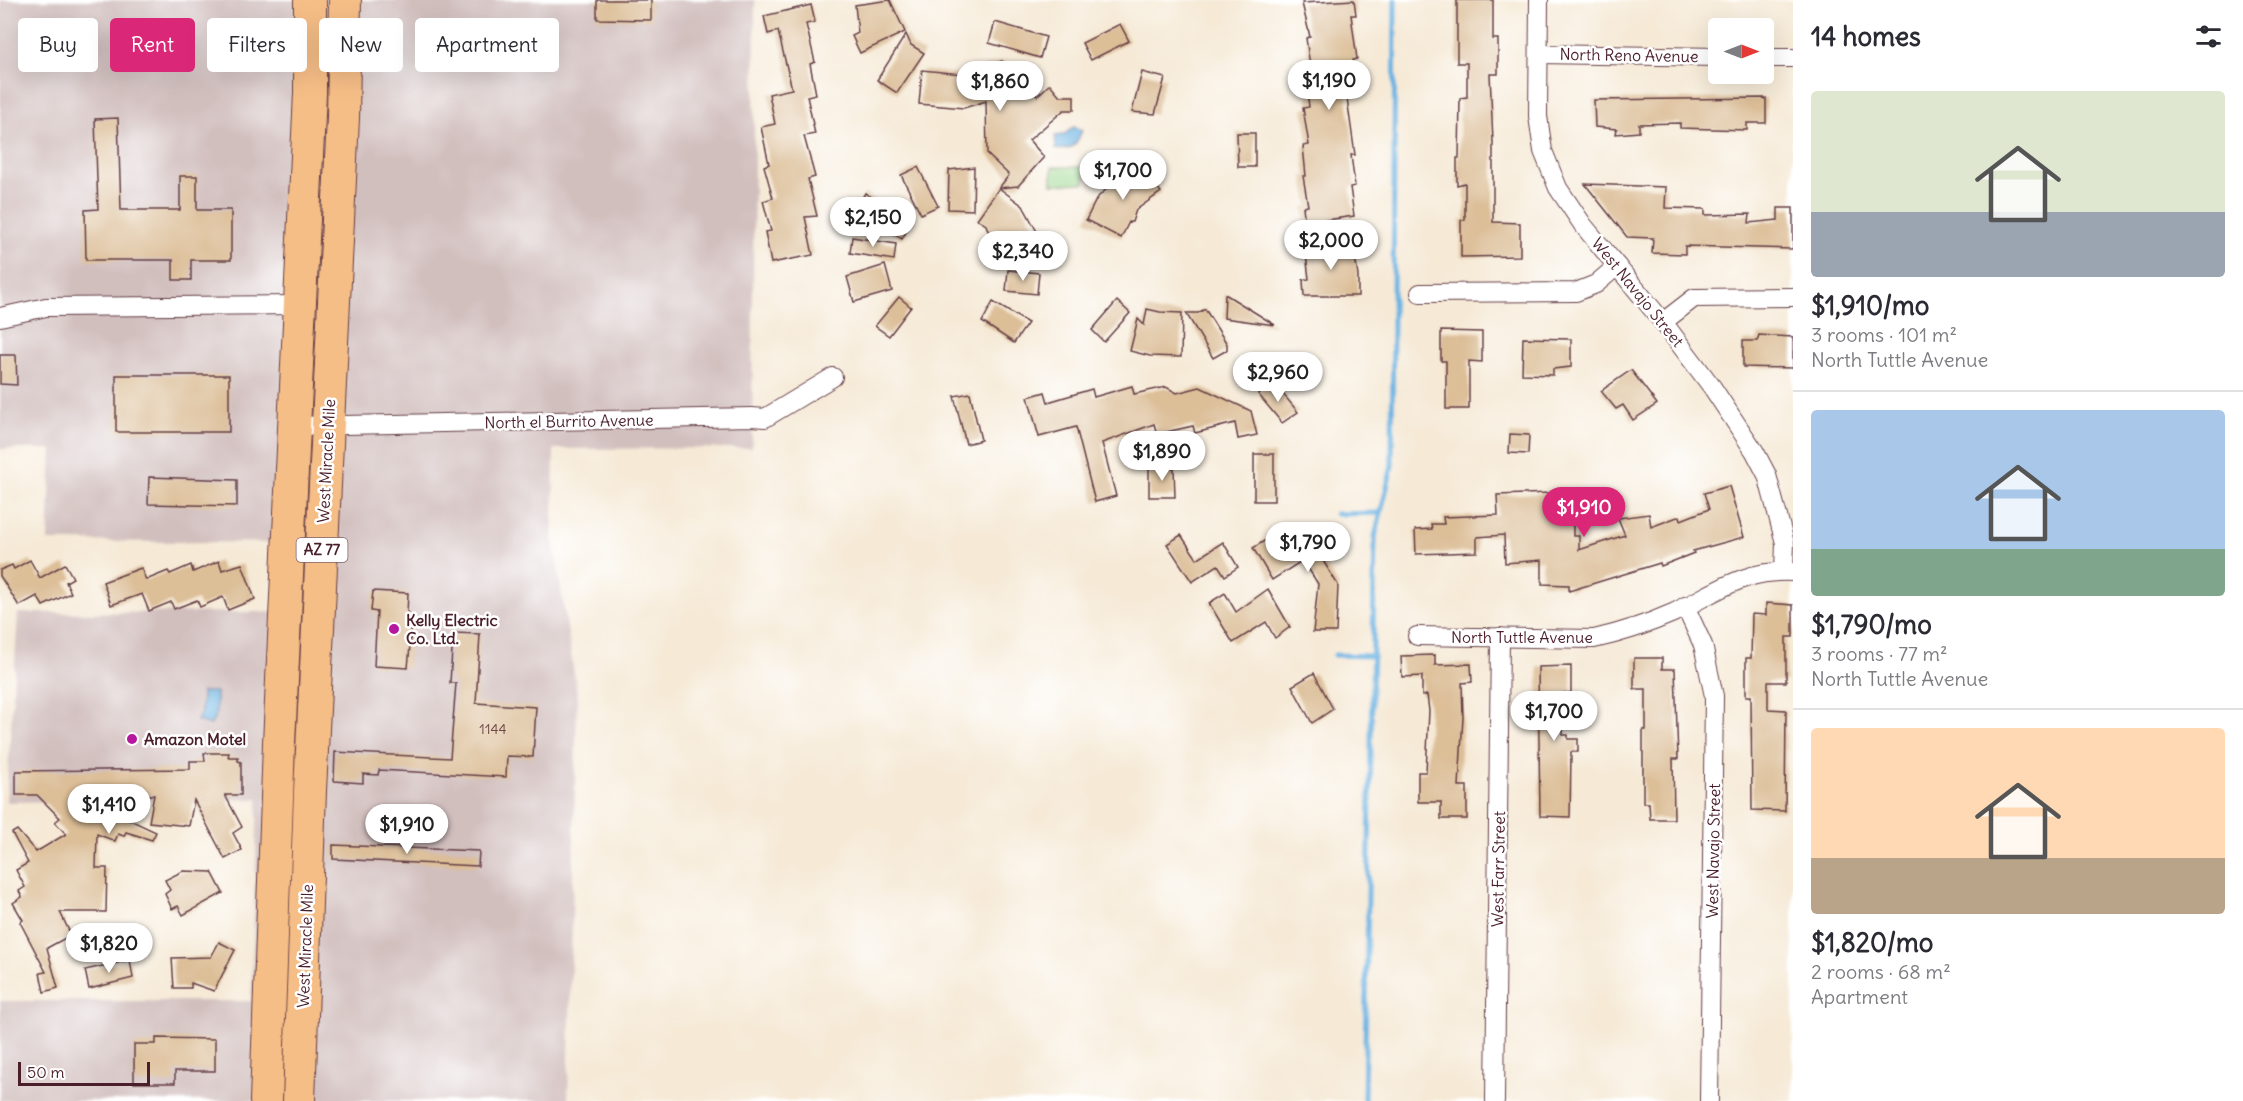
<!DOCTYPE html>
<html lang="en">
<head>
<meta charset="utf-8">
<style>
  :root { --surface:#fff; --page:#f7f7f7; --text:#2b2b33; --muted:#7c7c81; --line:#e1e1e2; --accent:#db2777 }
  body { margin:0; font-family:Delius,sans-serif; background:var(--page); color:var(--text); height:100vh; display:flex; flex-direction:column; font-size:22px; white-space:nowrap }
  * { box-sizing:border-box; margin:0 }
  p { font-size:20px; color:var(--muted) }
  .icon { flex:none; width:33px; height:33px; fill:none; stroke:currentColor; stroke-width:2; stroke-linecap:round; stroke-linejoin:round }
  .map { position:relative; flex:1; overflow:hidden }
  .details { display:flex; flex-direction:column; background:var(--surface); width:450px }
  .details>* { flex:none }
  .banner { position:absolute; left:18px; top:18px; width:570px; height:54px; display:flex; gap:12px }
  .needle { width:39px; rotate:90deg }
  .fabs { position:absolute; left:1708px; top:18px; display:grid; gap:12px }
  .fabs a { display:grid; place-items:center; width:66px; height:66px; border-radius:6px; background:var(--surface); box-shadow:0 6px 24px #0002; font-size:30px }
  .scale { position:absolute; left:18px; bottom:15px; width:132px; box-sizing:border-box; padding-left:6px; border:3px solid #4a1f2b; border-top:0; font-size:16px; line-height:21px; white-space:nowrap; color:#4a1f2b; -webkit-text-stroke:4px #fff; paint-order:stroke }
  .price { position:absolute; translate:-50% -51px; padding:0 14px; border-radius:21px; background:#fff; color:#222; font-size:20px; line-height:39px; filter:drop-shadow(0 2px 3px #0008) }
  .price::after { content:''; position:absolute; left:50%; top:36px; width:18px; height:14px; margin-left:-9px; background:inherit; clip-path:polygon(0 0,100% 0,50% 100%) }
  .price.on { background:var(--accent); color:#fff }
  ul { padding:0; list-style:none }
  li { display:grid; align-content:center; gap:12px; height:318px; padding:0 18px }
  li+li { border-top:2px solid var(--line) }
  li span { display:grid; place-items:center; height:186px; border-radius:6px; color:#555 }
  li>.icon { margin-inline-start:auto }
  span .icon { width:108px; height:108px; fill:#fffc; stroke-width:1 }
  li b { font-size:26px }
  h2 { display:flex; justify-content:space-between; align-items:center; height:72px; padding:0 18px; font-size:26px }
  .tag { padding:0 21px; border-radius:6px; background:var(--surface); box-shadow:0 6px 24px #0002; font-size:21px; line-height:54px }
  .tag.on { background:var(--accent); color:#fff }
  main { display:flex; flex:1; min-height:0 }
  .map>svg:first-child { display:block }
  .industrial { fill:#d1bfbe }
  .green { fill:#9ad78b; stroke:#727b5b; stroke-width:1.5 }
  .water { fill:#6ab3e2; stroke:#5a6986; stroke-width:1.5 }
  .lines { fill:none; stroke-linecap:round; stroke-linejoin:round }
  .stream { stroke:#6ab3e2; stroke-width:5 }
  .building { fill:#dcbe97 }
  .street-casing { stroke:#643d45; stroke-width:20 }
  .highway-casing { stroke:#643d45; stroke-width:34 }
  .street { stroke:#fff; stroke-width:18 }
  .highway { stroke:#f6be87; stroke-width:32 }
  .poi-dot { fill:#b5179e; stroke:#fff; stroke-width:2 }
  .labels { text-anchor:middle; stroke-width:5; stroke-linejoin:round; paint-order:stroke }
  .number-label { font-size:14px; fill:#6e4746 }
  .shield { fill:#fff; stroke:#80626b; stroke-width:1.5 }
  .shield-label { font-size:15px; font-weight:bold; fill:#4a1f2b }
  .street-label { font-size:16px; fill:#4a1f2b; stroke:#fff }
  .poi-label { font-size:16px; font-weight:bold; fill:#4a1f2b; stroke:#fff; text-anchor:start }
</style>
</head>
<body>
<main>
<div class="map">
<svg width="1793" height="1101" viewBox="0 0 1793 1101">
  <rect width="100%" height="100%" fill="#fff"/>
  <filter id="ink" filterUnits="userSpaceOnUse"><feTurbulence type="fractalNoise" baseFrequency=".0167" numOctaves="2"/><feDisplacementMap in="SourceGraphic" scale="12" xChannelSelector="R" yChannelSelector="G"/><feConvolveMatrix kernelMatrix="1 2 1 2 8 2 1 2 1" color-interpolation-filters="sRGB"/></filter>
  <filter id="wash" filterUnits="userSpaceOnUse"><feTurbulence type="fractalNoise" baseFrequency=".008" numOctaves="4" result="noise"/><feDisplacementMap in="SourceGraphic" scale="24" xChannelSelector="R" yChannelSelector="G"/><feGaussianBlur stdDeviation="1.35" result="paint"/><feColorMatrix in="noise" values="0 0 0 0 0 0 0 0 0 0 0 0 0 0 0 0 0 1.4 0 .05"/><feComposite in="paint" operator="in"/></filter>
  <g filter="url(#wash)">
    <rect width="100%" height="100%" fill="#f6ead7"/>
    <path class="industrial" d="M0 0H755L752 448 554 449 553 537 577 693 568 1101H0V1001H251L258 799 6 802 18 613 302 612 306 543 48 541 52 449H0Z"/>
    <path class="green" d="M1052 167H1086L1085 183 1052 184Z"/>
    <g class="water">
      <path d="M1073 127 1082 130C1077 144 1072 152 1056 149L1055 136 1064 135Z"/>
      <path d="M202 692H216V714L211 725 197 721 201 713Z"/>
    </g>
    <g class="lines">
      <g class="stream">
        <path d="M1336 514 1381 513"/>
        <path d="M1335 655 1374 656"/>
        <path d="M1364 1101 1375 537 1392 466 1395 0"/>
      </g>
    </g>
    <g id="blocks">
      <g class="building">
        <path d="M597 0H651V20L597 19Z"/>
        <path d="M890 0 905 32 860 53 852 36 858 33 855 5Z"/>
        <path d="M1354 0 1356 15H1351L1357 59 1353 60 1356 83 1345 84 1355 155H1351L1355 186 1350 187 1354 216 1305 223 1303 207 1308 206 1303 176H1306L1303 146 1309 145 1303 108 1309 107 1305 74 1311 73 1306 38 1310 37 1302 3Z"/>
        <path d="M1457 0H1493V39H1498V74H1490L1493 142V222L1520 223V256L1461 257V220H1465V183L1457 185V158H1459L1460 98 1467 97V63H1457Z"/>
        <path d="M811 5 815 22 806 24 815 62 810 64 816 94 807 96 815 134 804 136 815 177 808 179 817 216 805 217 813 255 771 263 765 232 771 231 763 201 773 198 764 166 769 164 761 127 775 124 769 94 792 89 778 31 768 34 764 16Z"/>
        <path d="M995 22 1046 37 1040 58 989 43Z"/>
        <path d="M1120 24 1129 41 1091 60 1082 43Z"/>
        <path d="M906 34 911 45 924 53 897 93 877 80Z"/>
        <path d="M1002 61 1037 96 1050 84 1060 96H1074V110H1064L1029 140 1044 157 1018 186 999 188 1009 175 987 154 986 101 964 108 919 104 922 70 962 74Z"/>
        <path d="M1142 72 1165 78 1155 114 1132 112Z"/>
        <path d="M1766 98V123H1747V130L1680 128V123L1639 124V132L1616 134 1617 129 1595 127 1594 100Z"/>
        <path d="M118 118 121 210H180V176H197V210H231V260H191V280H173V260H86L85 210 98 209 95 119Z"/>
        <path d="M1237 133H1255V167H1238Z"/>
        <path d="M1136 162 1161 192 1136 210 1132 222H1129L1121 238 1086 220 1097 198Z"/>
        <path d="M918 167 938 206 921 214 901 175Z"/>
        <path d="M974 167 973 210 948 209 949 170Z"/>
        <path d="M1585 184 1666 187 1665 208 1705 209V215L1750 214 1749 223 1778 220V208H1793V249L1685 246V254L1652 253 1653 238 1627 237Z"/>
        <path d="M999 188 1023 206 1041 239 999 261 986 225 977 219Z"/>
        <path d="M865 193 912 222 902 239 855 210Z"/>
        <path d="M852 237 896 244 894 260 850 253Z"/>
        <path d="M1353 243 1358 276V296H1304L1303 280 1309 279 1305 246Z"/>
        <path d="M885 265 892 291 854 302 847 277Z"/>
        <path d="M1008 270 1039 273 1037 294 1006 291Z"/>
        <path d="M1225 294 1275 325 1224 318Z"/>
        <path d="M899 297 911 307 889 336 875 326Z"/>
        <path d="M1117 301 1130 313 1104 342 1092 330Z"/>
        <path d="M993 302 1028 323 1014 343 982 322Z"/>
        <path d="M1147 309 1160 312 1182 313 1181 357 1150 356 1130 351 1138 319 1144 325Z"/>
        <path d="M1205 309 1227 344V350L1213 358 1186 313H1198Z"/>
        <path d="M1441 331 1482 332V362L1469 361V409H1446V361H1441Z"/>
        <path d="M1759 335 1793 337V368L1743 367V341H1757Z"/>
        <path d="M1523 338 1571 339V367L1553 369V375L1522 374Z"/>
        <path d="M0 355H16L17 385 0 384Z"/>
        <path d="M1631 370 1657 404 1633 420 1623 405 1616 409 1601 391Z"/>
        <rect x="116" y="375" width="113" height="57"/>
        <path d="M1274 383 1298 412 1282 423 1258 394Z"/>
        <path d="M1132 386 1134 394 1166 387 1177 393 1200 387 1251 411 1257 435 1238 439 1235 423 1195 433 1193 426 1157 434 1154 424 1102 443 1116 496 1095 502 1076 427 1039 437 1028 397 1045 392 1048 402 1092 389 1094 397Z"/>
        <path d="M970 393 981 440 966 444 954 396Z"/>
        <path d="M1510 434 1529 435 1528 454 1509 453Z"/>
        <rect x="1254" y="454" width="20" height="47"/>
        <path d="M1149 467 1174 468 1175 497H1149Z"/>
        <path d="M149 477 237 480V506L148 504Z"/>
        <path d="M1729 486 1744 537 1693 551 1694 553 1661 566 1660 563 1569 591V585L1542 584V560L1505 563 1504 535 1477 537V552L1416 554 1415 530 1432 529 1431 524H1444L1443 517 1498 515 1497 495 1551 493 1552 523 1573 524V536H1579V550L1625 535 1618 518 1649 514 1651 527 1680 516 1681 520 1709 509 1704 493Z"/>
        <path d="M1334 534 1341 551 1322 559 1338 585 1336 632H1313L1318 584 1303 560 1272 580 1253 548 1272 536 1283 554 1308 538 1312 543Z"/>
        <path d="M1181 535 1197 559 1223 542 1238 567 1225 576 1218 565 1192 582 1167 544Z"/>
        <path d="M30 560 40 578 65 564 73 578 66 582 71 593 43 606 37 596 19 606 0 576V570L12 565 14 569Z"/>
        <path d="M219 561 222 570 242 564 255 599 228 610 223 597 200 607 197 600 174 609 171 602 149 611 142 594 111 605 103 582 141 568 146 580 168 571 170 574 191 565 193 572Z"/>
        <path d="M1268 589 1290 627 1275 638 1266 622 1233 643 1209 603 1225 593 1236 612Z"/>
        <path d="M373 591 408 593 407 614 410 615 409 624H412L408 668 374 666 377 612 371 611Z"/>
        <path d="M1766 603 1793 605V637H1786V682H1768V709L1786 710 1785 811 1752 810 1751 696H1746V658H1751L1752 614 1766 615Z"/>
        <path d="M453 633 480 634 476 703 536 707 533 757 507 756 506 777 379 770 378 775 363 774V783L334 781 335 752 450 758 456 683H450Z"/>
        <path d="M1435 655V665L1471 664 1472 682 1462 683 1463 717 1459 786H1467V819H1441V802H1418V772H1426L1429 711 1427 695 1422 696V676L1402 677 1401 656Z"/>
        <path d="M1634 658H1662V669H1675L1678 759H1673L1674 819H1650L1649 803H1643V730H1646V689H1634Z"/>
        <path d="M1571 666V693H1563V735H1568V739H1578V752H1571L1570 817 1540 816 1538 667Z"/>
        <path d="M1314 673 1333 709 1312 723 1292 686Z"/>
        <path d="M204 753H229L228 757H238V761L241 762V795H225L242 827 233 833 242 850 225 859 194 800 189 826 149 822 154 795H76L156 832 152 840 126 832 124 836 118 834 115 841 97 834 96 868H107L106 912H60L71 935 47 948 58 988 44 992 40 973 46 972 20 922 23 920 13 903 22 897 19 891 25 887 16 870 28 863 12 833 17 830 36 852 66 834 55 822 60 818 37 795H16V771L190 769V761H205Z"/>
        <path d="M333 845 479 851 478 866 333 859Z"/>
        <path d="M183 871 212 872 223 893 183 915 178 906 172 909 165 894 170 890 165 880Z"/>
        <path d="M219 942 235 950 214 991 191 983V988H174L172 958 211 957Z"/>
        <path d="M130 960 133 978 89 989 85 970Z"/>
        <path d="M156 1038 215 1039V1071H175V1083H134V1044H156Z"/>
      </g>
    </g>
  </g>
  <g filter="url(#ink)">
    <use href="#blocks" fill-opacity="0" stroke="#643d45" stroke-width="1.5"/>
    <g class="lines">
      <defs>
        <g id="street">
          <path d="M1539 0 1538 116 1543 151 1558 188 1583 225 1663 322 1712 387 1755 452 1767 475 1785 543 1784 571"/>
          <path d="M1539 54 1719 57"/>
          <path d="M1764 58H1793"/>
          <path d="M1420 293 1576 292 1596 284 1617 266"/>
          <path d="M0 317 46 307 299 305"/>
          <path d="M1663 322 1694 298 1793 297"/>
          <path d="M294 426 752 417 765 418 833 377"/>
          <path d="M1685 606 1703 645 1714 696 1709 1101"/>
          <path d="M1417 636 1594 639C1621 633 1648 624 1673 613 1716 593 1742 569 1793 572"/>
          <path d="M1495 1101 1500 637"/>
        </g>
        <g id="highway">
          <path d="M266 1101 279 743 310 93V0"/>
          <path d="M299 1101 310 791 343 118 345 0"/>
        </g>
      </defs>
      <use href="#street" class="street-casing"/>
      <use href="#highway" class="highway-casing"/>
      <use href="#street" class="street"/>
      <use href="#highway" class="highway"/>
    </g>
  </g>
  <g class="poi-dot">
    <circle cx="394" cy="629" r="6"/>
    <circle cx="132" cy="739" r="6"/>
  </g>
  <g class="labels">
    <g class="number-label">
      <text x="493" y="734">1144</text>
    </g>
    <rect class="shield" x="296.5" y="538" width="51" height="24" rx="4.5"/>
    <g class="shield-label">
      <text x="322" y="555">AZ 77</text>
    </g>
    <g class="street-label">
      <text transform="translate(1629 55) rotate(1)" y="6">North Reno Avenue</text>
      <text transform="translate(1638 292) rotate(51)" y="6">West Navajo Street</text>
      <text transform="translate(569 421) rotate(-1)" y="6">North el Burrito Avenue</text>
      <text transform="translate(326 461) rotate(-87)" y="6">West Miracle Mile</text>
      <text x="1522" y="643">North Tuttle Avenue</text>
      <text transform="translate(1713 851) rotate(-89)" y="6">West Navajo Street</text>
      <text transform="translate(1498 869) rotate(-89)" y="6">West Farr Street</text>
      <text transform="translate(305 946) rotate(-88)" y="6">West Miracle Mile</text>
    </g>
    <g class="poi-label">
      <text x="406" y="626">Kelly Electric<tspan x="406" dy="18">Co. Ltd.</tspan></text>
      <text x="144" y="745">Amazon Motel</text>
    </g>
  </g>
</svg>
<div class="fabs">
<a><svg class="needle" viewBox="-14 -14 28 28"><path d="M0-13l5 13h-10z" fill="#e53935"/><path d="M0 13l5-13h-10z" fill="#7c7c81"/></svg></a>
</div>
<div class="scale">50 m</div>
<b class="price" style="left:1329px;top:111px">$1,190</b>
<b class="price" style="left:1000px;top:112px">$1,860</b>
<b class="price" style="left:1123px;top:201px">$1,700</b>
<b class="price" style="left:873px;top:248px">$2,150</b>
<b class="price" style="left:1331px;top:271px">$2,000</b>
<b class="price" style="left:1023px;top:282px">$2,340</b>
<b class="price" style="left:1278px;top:403px">$2,960</b>
<b class="price" style="left:1162px;top:482px">$1,890</b>
<b class="price on" style="left:1584px;top:538px">$1,910</b>
<b class="price" style="left:1308px;top:573px">$1,790</b>
<b class="price" style="left:1554px;top:742px">$1,700</b>
<b class="price" style="left:109px;top:835px">$1,410</b>
<b class="price" style="left:407px;top:855px">$1,910</b>
<b class="price" style="left:109px;top:974px">$1,820</b>
<div class="banner">
<a class="tag">Buy</a>
<a class="tag on">Rent</a>
<a class="tag">Filters</a>
<a class="tag">New</a>
<a class="tag">Apartment</a>
</div>
</div>
<section class="details">
<h2>14 homes<svg class="icon" aria-label="filters" viewBox="0 0 24 24"><path d="M4 7h16M4 17h16"/><circle cx="9" cy="7" r="2"/><circle cx="15" cy="17" r="2"/></svg></h2>
<ul>
<li><span style="background:linear-gradient(#dfe7d0 65%,#9aa5b1 0)"><svg class="icon" aria-label="home" viewBox="0 0 24 24"><path d="M3 11l9-7 9 7M6 9v11h12V9"/></svg></span><div><b>$1,910/mo</b><p>3 rooms · 101 m²</p><p>North Tuttle Avenue</p></div></li>
<li><span style="background:linear-gradient(#a9c7e8 75%,#7fa58c 0)"><svg class="icon" aria-label="home" viewBox="0 0 24 24"><path d="M3 11l9-7 9 7M6 9v11h12V9"/></svg></span><div><b>$1,790/mo</b><p>3 rooms · 77 m²</p><p>North Tuttle Avenue</p></div></li>
<li><span style="background:linear-gradient(#ffd9b3 70%,#b9a48a 0)"><svg class="icon" aria-label="home" viewBox="0 0 24 24"><path d="M3 11l9-7 9 7M6 9v11h12V9"/></svg></span><div><b>$1,820/mo</b><p>2 rooms · 68 m²</p><p>Apartment</p></div></li>
</ul>
</section>
</main>
</body>
</html>
